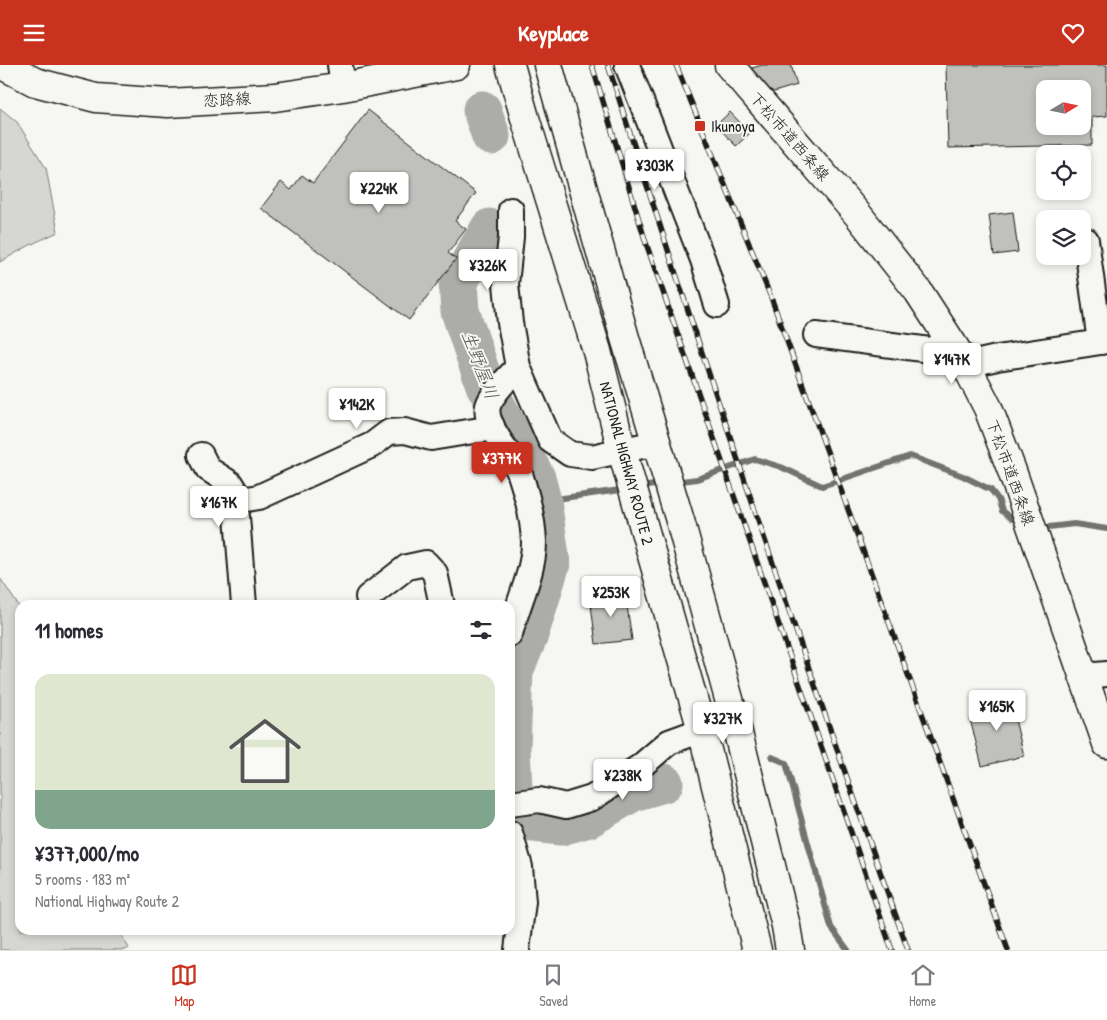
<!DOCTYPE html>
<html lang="en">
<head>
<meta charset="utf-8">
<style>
  :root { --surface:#fff; --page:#f7f7f7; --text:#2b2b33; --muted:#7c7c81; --line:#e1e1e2; --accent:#c8321e }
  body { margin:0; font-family:"Patrick Hand","Klee One",sans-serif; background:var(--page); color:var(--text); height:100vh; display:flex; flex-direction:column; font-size:19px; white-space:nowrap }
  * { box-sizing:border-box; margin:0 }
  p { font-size:16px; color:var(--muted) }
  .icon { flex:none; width:28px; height:28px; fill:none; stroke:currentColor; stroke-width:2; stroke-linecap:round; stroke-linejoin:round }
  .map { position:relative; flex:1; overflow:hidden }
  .details { position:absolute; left:15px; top:535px; width:500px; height:335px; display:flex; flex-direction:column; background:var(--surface); border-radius:15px; box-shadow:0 2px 8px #0003 }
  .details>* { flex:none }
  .needle { width:32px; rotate:80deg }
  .fabs { position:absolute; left:1036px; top:15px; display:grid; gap:10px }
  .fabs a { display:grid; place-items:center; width:55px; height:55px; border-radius:10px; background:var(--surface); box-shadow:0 2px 8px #0003; font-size:25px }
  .price { position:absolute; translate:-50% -42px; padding:0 11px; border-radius:5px; background:#fff; color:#222; font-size:16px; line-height:32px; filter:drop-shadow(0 1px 2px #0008) }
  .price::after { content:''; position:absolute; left:50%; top:30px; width:15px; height:11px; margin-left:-8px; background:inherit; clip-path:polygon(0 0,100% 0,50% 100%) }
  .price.active { background:var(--accent); color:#fff }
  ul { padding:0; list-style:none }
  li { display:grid; align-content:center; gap:10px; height:265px; padding:0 20px }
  li span { display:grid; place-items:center; height:155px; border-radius:15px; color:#555 }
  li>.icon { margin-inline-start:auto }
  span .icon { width:90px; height:90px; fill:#fffc; stroke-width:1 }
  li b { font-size:21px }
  h2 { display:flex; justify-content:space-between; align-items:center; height:60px; padding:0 20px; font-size:21px }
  header { display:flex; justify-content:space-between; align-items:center; height:65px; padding:0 20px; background:var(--accent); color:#fff; font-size:22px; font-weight:700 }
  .menu { display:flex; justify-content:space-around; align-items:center; height:70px; border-top:1px solid var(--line); background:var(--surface); font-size:14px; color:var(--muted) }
  .menu a { display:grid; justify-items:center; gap:2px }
  .menu .active { color:var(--accent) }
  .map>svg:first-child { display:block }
  .green { fill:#d6d6d2; stroke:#797977 }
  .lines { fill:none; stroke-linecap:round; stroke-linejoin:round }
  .stream { stroke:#727271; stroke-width:6 }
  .river { stroke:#acaca9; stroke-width:39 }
  .building { fill:#c0c0bd; stroke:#1c1c1c; fill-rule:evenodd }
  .minor-casing { stroke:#1c1c1c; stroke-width:28 }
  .tertiary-casing { stroke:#1c1c1c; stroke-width:31 }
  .trunk-casing { stroke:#1c1c1c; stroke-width:31 }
  .minor { stroke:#f6f6f2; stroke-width:24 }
  .tertiary { stroke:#f6f6f2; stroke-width:28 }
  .trunk { stroke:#f6f6f2; stroke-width:28 }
  .rail-casing { stroke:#1c1c1c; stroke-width:5.5 }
  .rail { stroke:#f6f6f2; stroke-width:4; stroke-dasharray:11; stroke-linecap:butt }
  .poi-dot { fill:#c8321e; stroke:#f6f6f2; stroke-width:2 }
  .labels { text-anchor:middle; stroke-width:4; stroke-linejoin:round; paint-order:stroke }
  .street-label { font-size:16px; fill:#1c1c1c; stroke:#f6f6f2 }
  .poi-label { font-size:16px; fill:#1c1c1c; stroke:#f6f6f2; text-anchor:start }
  .water-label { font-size:18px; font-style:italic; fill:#565654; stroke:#f6f6f2 }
</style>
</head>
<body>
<header><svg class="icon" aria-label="menu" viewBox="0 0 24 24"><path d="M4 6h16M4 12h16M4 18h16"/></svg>Keyplace<svg class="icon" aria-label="heart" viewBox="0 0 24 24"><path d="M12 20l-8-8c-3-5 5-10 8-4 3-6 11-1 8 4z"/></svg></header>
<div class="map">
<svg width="1107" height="885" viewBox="0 0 1107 885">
  <rect width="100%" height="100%" fill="#f6f6f2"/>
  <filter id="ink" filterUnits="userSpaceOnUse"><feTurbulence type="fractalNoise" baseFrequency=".02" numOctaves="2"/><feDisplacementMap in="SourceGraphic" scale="10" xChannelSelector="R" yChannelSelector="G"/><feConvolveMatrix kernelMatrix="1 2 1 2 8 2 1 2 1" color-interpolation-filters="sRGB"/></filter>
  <g filter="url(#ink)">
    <g class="green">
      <path d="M0 43 17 57 46 103 58 167 30 180 0 197Z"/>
      <path d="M0 513 20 543V865H118L129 883 126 885H0Z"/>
    </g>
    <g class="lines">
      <g class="stream">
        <path d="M674 417 697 414 755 394 781 402 822 421 910 391 963 411 991 425 998 434 1002 446 1012 454"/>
        <path d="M640 422 662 419"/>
        <path d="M542 436 627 424"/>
        <path d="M1049 462 1074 459 1107 464"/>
        <path d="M772 692 786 698 831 862 848 885"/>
      </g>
      <g class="river">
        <path d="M482 45 491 71"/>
        <path d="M490 163 458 218 460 246 485 320 536 413 542 436 551 498 529 570 514 606 511 683 513 723 525 757 561 761 589 753 633 727 664 718"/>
      </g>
    </g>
    <g class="building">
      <path d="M762 0H791L797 20 774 27 756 17 752 3Z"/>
      <path d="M946 0H1107V51L1092 52V80L948 83ZM1045 24H1082V61H1045Z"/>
      <path d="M368 45 476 128 455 156 466 164 448 188 456 194 409 255 261 143 281 117 291 125 302 110 313 118Z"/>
      <path d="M730 47 750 68 736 81 716 60Z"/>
      <path d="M1013 147 1018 187 994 190 989 150Z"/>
      <path d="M625 527 632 575 596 579 590 532Z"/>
      <path d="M1009 630 1024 691 982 701 970 654 983 651 980 637Z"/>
    </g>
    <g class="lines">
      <defs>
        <g id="minor">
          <path d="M340 0 343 22"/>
          <path d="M627 0 703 195 717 240"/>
          <path d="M511 145V172L506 219 510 258 518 302 550 375 570 389 592 392 656 378"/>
          <path d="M1086 175 1100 277"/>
          <path d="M816 270 930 285 952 277"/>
          <path d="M966 300 997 293 1107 276"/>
          <path d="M201 390 208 404 230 418 235 426 244 540"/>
          <path d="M236 436 259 432 372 380 389 367 405 366 431 373 480 365 492 361"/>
          <path d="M368 532 407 502 426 498 435 508 442 540"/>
          <path d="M510 569C517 539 534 508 534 477 533 454 527 430 520 409 513 390 483 361 488 341 492 328 509 312 518 302"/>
          <path d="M1083 611 1107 609"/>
          <path d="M510 739 539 735 566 741 592 733 641 701 669 677 702 665 735 656"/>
          <path d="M510 768 520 802 523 837 517 885"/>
        </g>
        <g id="tertiary">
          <path d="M2 0 35 17 96 33 168 38 275 32 343 22 456 0"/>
          <path d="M729 0 859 151 918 226 966 300 988 343 1012 406 1107 679"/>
        </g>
        <g id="trunk">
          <path d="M510 0 525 53 597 286 622 386 702 665 757 885"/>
          <path d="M548 0 625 273 681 459 735 656 786 861 790 885"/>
        </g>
      </defs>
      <use href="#minor" class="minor-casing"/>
      <use href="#tertiary" class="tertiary-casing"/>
      <use href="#trunk" class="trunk-casing"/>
      <use href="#minor" class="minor"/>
      <use href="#tertiary" class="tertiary"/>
      <use href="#trunk" class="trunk"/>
      <defs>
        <g id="rail">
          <path d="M592 0 646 178 892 885"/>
          <path d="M608 0C703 296 803 592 908 885"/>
          <path d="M676 0 772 235 1008 885"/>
        </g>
      </defs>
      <use href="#rail" class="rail-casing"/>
      <use href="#rail" class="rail"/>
    </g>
  </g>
  <rect class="poi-dot" x="694" y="55" width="12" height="12" rx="2.5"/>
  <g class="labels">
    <g class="street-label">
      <text transform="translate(227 34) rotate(-3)" y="6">恋路線</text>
      <text transform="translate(790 71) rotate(49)" y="6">下松市道西条線</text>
      <text transform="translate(627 398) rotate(75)" y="6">NATIONAL HIGHWAY ROUTE 2</text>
      <text transform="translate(1011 407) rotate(70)" y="6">下松市道西条線</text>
    </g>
    <g class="poi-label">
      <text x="711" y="67">Ikunoya</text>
    </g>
    <g class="water-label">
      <text transform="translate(480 300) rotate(69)" y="6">生野屋川</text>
    </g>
  </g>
</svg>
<div class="fabs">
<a><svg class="needle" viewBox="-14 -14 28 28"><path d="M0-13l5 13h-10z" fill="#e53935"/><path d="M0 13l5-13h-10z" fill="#7c7c81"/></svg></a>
<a><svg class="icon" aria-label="locate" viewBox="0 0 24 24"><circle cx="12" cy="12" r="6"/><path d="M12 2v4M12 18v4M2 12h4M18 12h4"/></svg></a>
<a><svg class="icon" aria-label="layers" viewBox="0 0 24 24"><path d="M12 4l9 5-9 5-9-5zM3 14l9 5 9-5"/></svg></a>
</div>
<b class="price" style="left:655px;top:126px">¥303K</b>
<b class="price" style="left:379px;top:149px">¥224K</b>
<b class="price" style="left:488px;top:226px">¥326K</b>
<b class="price" style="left:952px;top:320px">¥147K</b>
<b class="price" style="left:357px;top:365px">¥142K</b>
<b class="price active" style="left:502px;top:419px">¥377K</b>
<b class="price" style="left:219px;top:463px">¥167K</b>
<b class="price" style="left:611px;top:553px">¥253K</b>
<b class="price" style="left:997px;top:667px">¥165K</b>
<b class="price" style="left:723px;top:679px">¥327K</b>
<b class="price" style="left:623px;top:736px">¥238K</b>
<section class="details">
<h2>11 homes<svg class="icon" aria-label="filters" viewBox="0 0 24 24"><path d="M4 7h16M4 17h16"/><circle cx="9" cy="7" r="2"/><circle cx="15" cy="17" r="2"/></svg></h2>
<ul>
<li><span style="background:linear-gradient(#dfe7d0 75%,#7fa58c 0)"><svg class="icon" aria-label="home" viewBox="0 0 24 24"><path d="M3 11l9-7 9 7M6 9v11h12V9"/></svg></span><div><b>¥377,000/mo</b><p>5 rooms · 183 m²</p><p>National Highway Route 2</p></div></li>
</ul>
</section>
</div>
<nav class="menu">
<a class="active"><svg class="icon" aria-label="map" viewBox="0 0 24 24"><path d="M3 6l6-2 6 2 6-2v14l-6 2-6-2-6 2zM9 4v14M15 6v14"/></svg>Map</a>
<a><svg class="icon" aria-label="saved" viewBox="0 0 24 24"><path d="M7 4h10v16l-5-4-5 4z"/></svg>Saved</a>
<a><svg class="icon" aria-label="home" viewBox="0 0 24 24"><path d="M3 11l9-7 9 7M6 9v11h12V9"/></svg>Home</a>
</nav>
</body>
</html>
